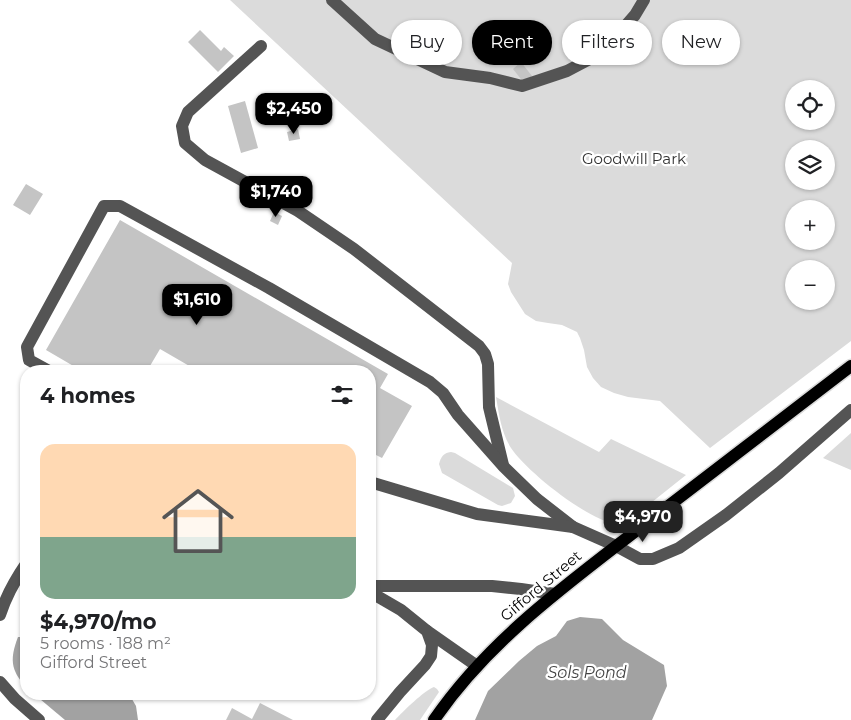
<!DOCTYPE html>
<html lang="en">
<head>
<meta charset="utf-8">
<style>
  :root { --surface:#fff; --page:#f6f6f6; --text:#202124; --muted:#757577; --line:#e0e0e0; --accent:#000 }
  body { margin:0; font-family:Montserrat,sans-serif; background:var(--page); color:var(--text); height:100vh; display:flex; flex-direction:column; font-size:19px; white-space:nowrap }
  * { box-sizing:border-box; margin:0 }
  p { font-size:16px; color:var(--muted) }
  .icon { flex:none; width:28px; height:28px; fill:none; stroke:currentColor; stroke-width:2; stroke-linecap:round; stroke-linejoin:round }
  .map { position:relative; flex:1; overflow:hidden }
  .panel { position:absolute; left:20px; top:365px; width:356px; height:335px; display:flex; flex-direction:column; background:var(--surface); border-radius:20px; box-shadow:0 1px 4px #0004 }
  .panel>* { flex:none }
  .hud { position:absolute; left:391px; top:20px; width:384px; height:45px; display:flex; gap:10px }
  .fabs { position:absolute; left:785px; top:80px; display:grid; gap:10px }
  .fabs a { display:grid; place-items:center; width:50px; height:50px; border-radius:50%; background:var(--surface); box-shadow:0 1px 4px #0004; font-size:25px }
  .price { position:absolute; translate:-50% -42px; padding:0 11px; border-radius:10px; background:var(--accent); color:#fff; font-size:16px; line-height:32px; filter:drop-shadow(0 1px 2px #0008) }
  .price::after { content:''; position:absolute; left:50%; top:30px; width:15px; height:11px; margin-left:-8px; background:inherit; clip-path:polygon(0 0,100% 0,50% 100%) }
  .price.on { background:#222; color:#fff }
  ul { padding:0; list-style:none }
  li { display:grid; align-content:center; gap:10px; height:265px; padding:0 20px }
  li+li { border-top:1px solid var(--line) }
  li span { display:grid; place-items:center; height:155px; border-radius:15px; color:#555 }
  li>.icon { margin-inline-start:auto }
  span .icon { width:90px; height:90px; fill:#fffc; stroke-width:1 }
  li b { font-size:21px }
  h2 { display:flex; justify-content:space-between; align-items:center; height:60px; padding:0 20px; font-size:21px }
  .pill { padding:0 18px; border-radius:22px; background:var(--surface); box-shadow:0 1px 4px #0004; font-size:18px; line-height:45px }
  .pill.on { background:var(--accent); color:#fff }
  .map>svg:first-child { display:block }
  .green { fill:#dbdbdb; fill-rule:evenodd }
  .water { fill:#a2a2a2 }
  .building { fill:#c4c4c4 }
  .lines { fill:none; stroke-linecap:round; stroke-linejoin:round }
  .major-casing { stroke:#dbdbdb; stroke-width:15 }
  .minor { stroke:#545454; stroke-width:12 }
  .major { stroke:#000; stroke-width:12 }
  .labels { text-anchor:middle; stroke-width:4.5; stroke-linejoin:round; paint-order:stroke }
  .park-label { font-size:15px; fill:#323232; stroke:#fff }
  .street-label { font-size:15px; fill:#000; stroke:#fff }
  .water-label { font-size:16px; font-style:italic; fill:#434343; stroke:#fff }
</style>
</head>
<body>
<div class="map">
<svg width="851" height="720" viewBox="0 0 851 720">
  <rect width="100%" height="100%" fill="#fff"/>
  <g class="green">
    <path d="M230 0H851V341L710 448 660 401 628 397 614 393 601 387 593 378 587 367 584 350 580 338 577 332 562 325 548 323 536 321 525 314 511 292 508 284 512 263ZM794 89H826V121H794ZM794 149H826V181H794ZM794 209H826V241H794ZM794 269H826V301H794Z"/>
    <path d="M496 397 599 452 611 439 686 475 632 518C627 521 624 524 618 524 591 523 526 471 511 448 501 432 499 414 496 397Z"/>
    <path d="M851 433V470L823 458Z"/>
    <path d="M451 452 455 453 513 488 515 496 511 503 502 506 498 505 442 473 439 464C441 457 443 453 451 452Z"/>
    <path d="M434 687 437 689 439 692 420 720H395C402 712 425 690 434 687Z"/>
  </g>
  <g class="water">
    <path d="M580 617 602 619 623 640 664 665 667 686 652 720H475L488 691 519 661 537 646 556 636 567 621Z"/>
    <path d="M18 637H26V687C10 670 10 658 18 637Z"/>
    <path d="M34 694H129L136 706 138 720H65Z"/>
  </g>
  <g class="building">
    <path d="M200 30 221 51 224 47 234 56 218 72 188 42Z"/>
    <path d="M521 62 532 76 524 83 513 69Z"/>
    <path d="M245 101 258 148 241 153 228 106Z"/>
    <path d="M298 129 300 139 289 141 287 132Z"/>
    <path d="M26 184 43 194 30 215 13 205Z"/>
    <path d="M274 212 282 216 278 225 270 221Z"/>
    <path d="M120 220 388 374 380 388 412 406 382 458 370 452V371H198L160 349 147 371H82L46 350Z"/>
    <path d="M260 703 293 720H226L232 708 252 719Z"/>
  </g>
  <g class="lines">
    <defs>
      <path id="major" d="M434 720C488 641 566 585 641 527 711 473 781 420 851 366"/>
    </defs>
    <use href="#major" class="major-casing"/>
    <g class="minor">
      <path d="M332 0 375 39 445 72 490 78 522 86 567 71 603 52 635 15 644 0"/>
      <path d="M261 46 188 112 182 126 185 143 205 160 298 211 354 249 479 346 485 354 488 364 489 407 503 465"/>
      <path d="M49 371 29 360 27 347 104 206H120L269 288 430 382 443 393 458 415 504 467 537 499 573 527"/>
      <path d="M370 482 477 514 573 527 616 546 640 559H653L679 548 726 515 779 473 851 410"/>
      <path d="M370 586H492L521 589 555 594"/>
      <path d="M370 592 401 610 427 631 432 645 431 656 425 665 400 692 377 720"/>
      <path d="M0 615C6 596 15 580 26 564"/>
      <path d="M427 631 477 666"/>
      <path d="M0 682 15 699 39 720"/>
    </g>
    <use href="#major" class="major"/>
  </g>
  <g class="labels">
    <g class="park-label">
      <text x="634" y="164">Goodwill Park</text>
    </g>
    <g class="street-label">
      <text transform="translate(541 586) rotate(-40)" y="5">Gifford Street</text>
    </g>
    <g class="water-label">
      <text x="587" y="678">Sols Pond</text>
    </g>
  </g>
</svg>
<div class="fabs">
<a><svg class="icon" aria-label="locate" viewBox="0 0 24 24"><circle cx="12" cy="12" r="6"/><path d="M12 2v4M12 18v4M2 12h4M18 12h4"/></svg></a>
<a><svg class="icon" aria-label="layers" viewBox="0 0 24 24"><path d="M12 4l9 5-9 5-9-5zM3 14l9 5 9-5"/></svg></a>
<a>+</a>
<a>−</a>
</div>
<b class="price" style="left:294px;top:135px">$2,450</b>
<b class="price" style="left:276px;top:218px">$1,740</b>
<b class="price" style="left:197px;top:326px">$1,610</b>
<b class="price on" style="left:643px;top:543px">$4,970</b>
<div class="hud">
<a class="pill">Buy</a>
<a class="pill on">Rent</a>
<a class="pill">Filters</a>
<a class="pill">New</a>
</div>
<section class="panel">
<h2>4 homes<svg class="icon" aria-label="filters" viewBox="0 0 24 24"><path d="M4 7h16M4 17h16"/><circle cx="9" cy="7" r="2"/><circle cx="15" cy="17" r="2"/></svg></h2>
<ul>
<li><span style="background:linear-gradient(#ffd9b3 60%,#7fa58c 0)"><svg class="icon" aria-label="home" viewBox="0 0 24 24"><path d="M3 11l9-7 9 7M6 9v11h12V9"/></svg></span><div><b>$4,970/mo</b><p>5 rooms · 188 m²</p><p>Gifford Street</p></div></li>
</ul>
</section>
</div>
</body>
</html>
